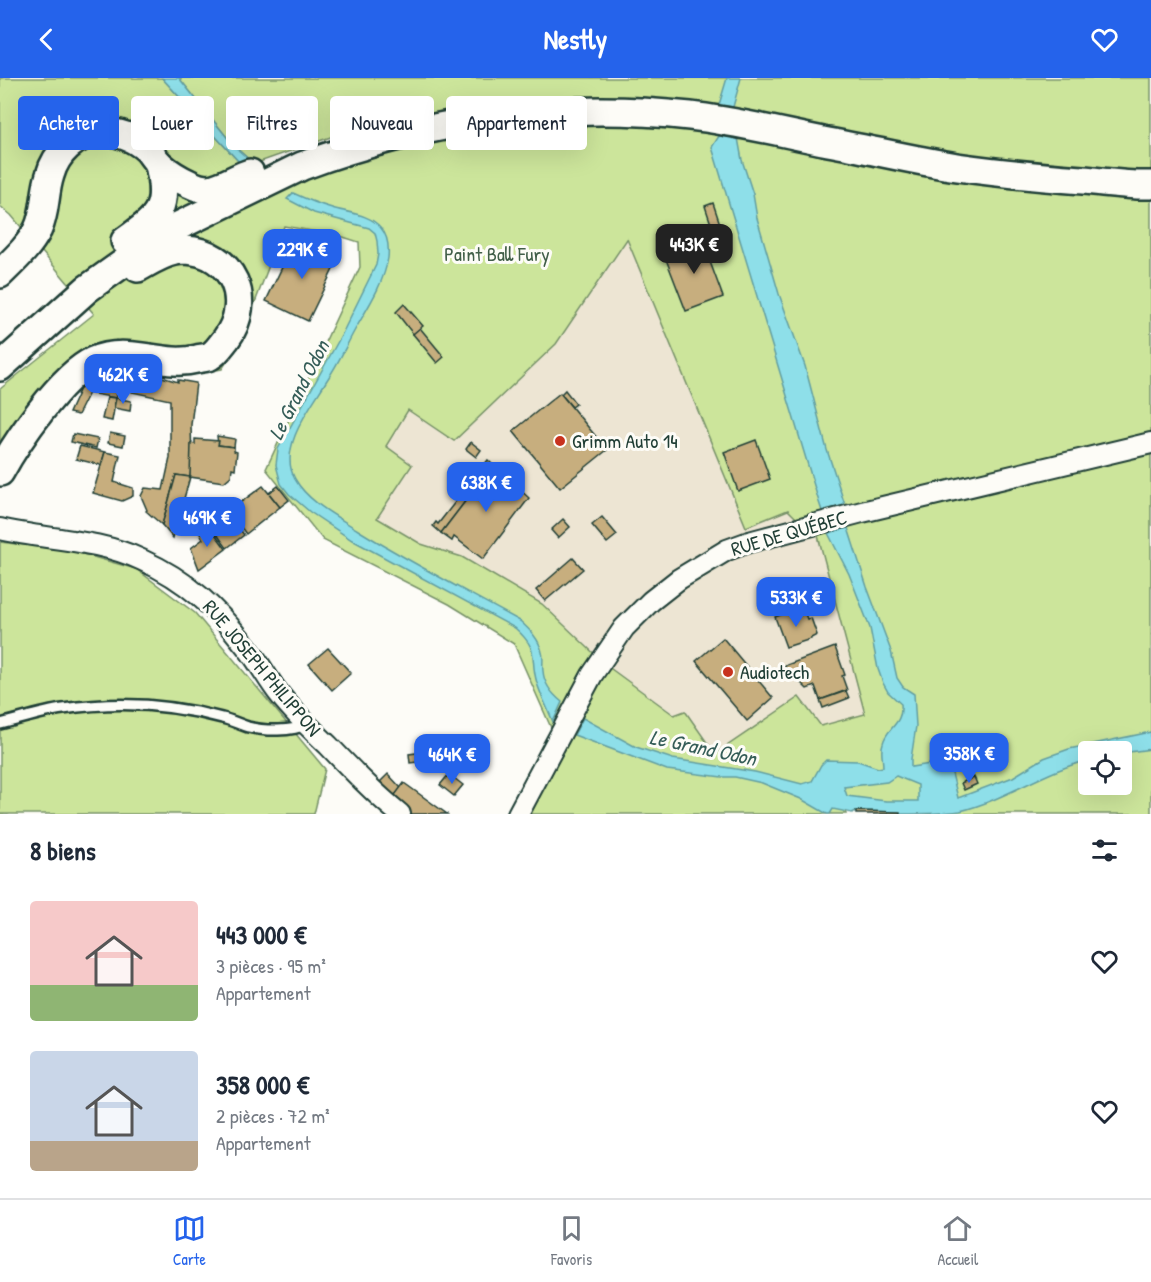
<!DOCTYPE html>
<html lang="fr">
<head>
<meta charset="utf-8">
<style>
  :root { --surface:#fff; --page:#f6f6f7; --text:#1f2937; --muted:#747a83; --line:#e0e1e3; --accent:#2563eb }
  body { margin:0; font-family:"Patrick Hand",sans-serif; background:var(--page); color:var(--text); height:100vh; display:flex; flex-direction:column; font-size:22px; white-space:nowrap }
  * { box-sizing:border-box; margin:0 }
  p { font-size:20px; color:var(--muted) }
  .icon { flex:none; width:33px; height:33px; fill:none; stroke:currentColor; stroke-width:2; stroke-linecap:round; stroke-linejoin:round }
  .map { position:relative; height:736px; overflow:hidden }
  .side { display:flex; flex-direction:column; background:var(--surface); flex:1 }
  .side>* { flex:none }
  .guide { position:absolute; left:18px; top:18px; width:600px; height:54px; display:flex; gap:12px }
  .controls { position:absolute; left:1078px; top:663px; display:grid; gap:12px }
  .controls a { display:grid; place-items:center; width:54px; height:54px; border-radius:6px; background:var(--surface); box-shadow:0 6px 24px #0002; font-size:30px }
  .price { position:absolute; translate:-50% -51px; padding:0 14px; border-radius:12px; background:var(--accent); color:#fff; font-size:20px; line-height:39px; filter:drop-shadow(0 2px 3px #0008) }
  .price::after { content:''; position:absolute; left:50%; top:36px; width:18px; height:14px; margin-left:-9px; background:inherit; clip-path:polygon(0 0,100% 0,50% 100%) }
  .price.current { background:#222; color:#fff }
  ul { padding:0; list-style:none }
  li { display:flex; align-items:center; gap:18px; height:150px; padding:0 30px }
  li span { display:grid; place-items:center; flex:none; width:168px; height:120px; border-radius:6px; color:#555 }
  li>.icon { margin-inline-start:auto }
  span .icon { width:72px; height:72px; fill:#fffc; stroke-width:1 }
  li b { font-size:26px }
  h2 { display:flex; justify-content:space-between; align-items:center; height:72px; padding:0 30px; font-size:26px }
  .tag { padding:0 21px; border-radius:6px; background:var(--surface); box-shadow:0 6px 24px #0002; font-size:21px; line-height:54px }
  .tag.current { background:var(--accent); color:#fff }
  header { display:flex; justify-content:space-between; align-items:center; height:78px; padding:0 30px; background:var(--accent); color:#fff; font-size:27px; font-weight:800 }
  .tabs { display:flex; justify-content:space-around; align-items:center; height:84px; border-top:2px solid var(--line); background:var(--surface); font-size:16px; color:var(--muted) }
  .tabs a { display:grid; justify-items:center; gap:3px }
  .tabs .current { color:var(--accent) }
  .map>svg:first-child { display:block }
  .built { fill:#ede5d3 }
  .green { fill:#cce59b; stroke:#769168; stroke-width:1.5; fill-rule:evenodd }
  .water { fill:#8edfe9; stroke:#629ea1; stroke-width:1.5; fill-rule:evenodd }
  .building { fill:#c7ae7e; stroke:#1f3d34; stroke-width:1.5 }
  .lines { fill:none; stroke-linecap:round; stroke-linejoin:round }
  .service-casing { stroke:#1f3d34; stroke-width:14 }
  .minor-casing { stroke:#1f3d34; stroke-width:24 }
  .secondary-casing { stroke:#1f3d34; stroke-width:32 }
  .service { stroke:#fdfcf7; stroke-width:9 }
  .minor { stroke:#fdfcf7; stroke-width:20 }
  .secondary { stroke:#fdfcf7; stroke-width:27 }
  .poi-dot { fill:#c8321e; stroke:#fdfcf7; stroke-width:2 }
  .labels { text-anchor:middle; stroke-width:6; stroke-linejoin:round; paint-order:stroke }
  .park-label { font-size:20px; fill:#425f49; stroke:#fdfcf7 }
  .poi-label { font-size:20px; fill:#1f3d34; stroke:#fdfcf7; text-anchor:start }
  .street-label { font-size:20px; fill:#1f3d34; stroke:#fdfcf7 }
  .water-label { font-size:21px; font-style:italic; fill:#355d58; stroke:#fdfcf7 }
</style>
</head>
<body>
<header><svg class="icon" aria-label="back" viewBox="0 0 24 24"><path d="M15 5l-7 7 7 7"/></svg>Nestly<svg class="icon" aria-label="heart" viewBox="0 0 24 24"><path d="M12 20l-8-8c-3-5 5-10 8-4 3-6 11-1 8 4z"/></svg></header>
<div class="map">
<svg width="1151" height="736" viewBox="0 0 1151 736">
  <rect width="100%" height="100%" fill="#fdfcf7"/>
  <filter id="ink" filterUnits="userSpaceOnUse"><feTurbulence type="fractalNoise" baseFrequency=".0167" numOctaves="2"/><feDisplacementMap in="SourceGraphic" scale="12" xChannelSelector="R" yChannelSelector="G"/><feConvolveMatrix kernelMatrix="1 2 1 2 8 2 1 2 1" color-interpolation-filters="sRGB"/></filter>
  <g filter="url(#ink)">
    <path class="built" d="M627 161 746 449 788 432 812 434 865 636 821 648 799 619 716 676 685 633 675 637 607 588 542 526 462 479 421 466 377 440 412 387 385 368 408 332 454 363 556 266Z"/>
    <g class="green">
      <path d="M0 0H162L240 85 243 93 316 90 546 25 463 29 359 49 254 86 234 68 179 0H1151V736H929L843 727 846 736H527L560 670 514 566 449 526 323 462 266 391 360 189 359 164 340 158 284 148 240 264 222 291 193 296 116 262 87 277 0 371V311L94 236 11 137 0 128ZM627 161 746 449 788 432 796 440 812 435 865 636 821 648 799 619 715 676 685 633 674 637 607 588 542 526 462 479 421 466 377 440 412 387 386 368 408 332 454 363 556 266ZM1089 674H1122V706H1089Z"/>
      <path d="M0 464 72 473 136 491 195 535 325 691 314 736H0Z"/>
    </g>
    <g class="water">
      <path d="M162 0H179L234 68 254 86 240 85Z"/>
      <path d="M727 0H741L733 29 719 27Z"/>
      <path d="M719 58 738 60 742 82 753 116 757 140 779 216 805 288 827 372 845 427 822 433 819 424 712 69Z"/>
      <path d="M293 115C306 121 318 126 332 130 348 135 370 136 381 150 388 158 389 170 388 180 384 205 368 229 356 250 346 268 338 286 327 302 312 327 277 370 295 401 308 424 336 438 358 452 411 485 466 513 520 543 530 552 539 561 542 574 544 580 542 586 543 593 544 607 552 616 562 624L553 644C548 631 541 618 537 605 529 579 541 573 515 550L352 462 310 434 289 416 281 406 276 387 278 371 341 258 376 187 378 176 377 163 375 155 369 150 314 135 287 121Z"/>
      <path d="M848 450 867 509 891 573 897 600 903 609 914 616 916 648 911 681V689L949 683 958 720 1013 699 1044 680 1069 671 1151 654V671L1122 675V674H1089V682C1044 693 1005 722 960 733 940 736 920 736 900 736L899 734 856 733 852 735 833 731 830 736H827L801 721 762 705 735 699H722L667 692 574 657 583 640 636 669 673 681 755 694 802 706 812 703 821 687 826 682 858 683 878 690 883 689C883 680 880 673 883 665 887 649 903 647 901 626L888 614 883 605 878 591 870 550 849 496 828 455ZM896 698 918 707V723H886L847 718 844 709 887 704Z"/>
    </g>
    <g class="building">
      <path d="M713 125 723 155 715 158 705 128Z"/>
      <path d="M698 155 702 162 664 176 661 168Z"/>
      <path d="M296 160 338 181 308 243 266 223Z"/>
      <path d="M702 162 723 219 686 233 664 176Z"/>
      <path d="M404 226 423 248 413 256 396 234Z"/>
      <path d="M420 250 444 279 437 285 413 256Z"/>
      <path d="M136 291 178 304V302L196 305 191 347 192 385 190 399 176 397 162 447 146 433 147 432 141 418 145 410 163 412 170 380V322L132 314Z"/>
      <path d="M83 304 118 312 116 320 89 315 78 337 69 335Z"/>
      <path d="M565 312 576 326 572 329 561 316Z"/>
      <path d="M560 315 607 372 560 410 513 353Z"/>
      <path d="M107 319 116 320 112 343 102 341Z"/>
      <path d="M116 320 131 323 130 333 114 330Z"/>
      <path d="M110 355 125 358 123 368 108 365Z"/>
      <path d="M73 356 98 361 96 370 71 364Z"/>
      <path d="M217 358 235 361 234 369 218 367Z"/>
      <path d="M195 361 219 363 218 367 234 369V373L237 374 235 391 232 390 231 398 224 404 190 399 191 365 195 366Z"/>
      <path d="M756 362 770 401 738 413 724 374Z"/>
      <path d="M471 364 481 372 476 379 466 371Z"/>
      <path d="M80 368 105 374 101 387 76 381Z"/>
      <path d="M105 374 120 377 114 404 133 410V418L122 423 93 415Z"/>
      <path d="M488 382 493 387 441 455 433 448 436 444 438 446Z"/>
      <path d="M493 387 529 420 483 481 454 459 452 463 441 455Z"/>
      <path d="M176 397 190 399 173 460 162 447Z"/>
      <path d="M263 408 280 429 246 456 229 433Z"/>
      <path d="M278 408 289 422 280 429 269 415Z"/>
      <path d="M228 434 244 457 227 470 211 448Z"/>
      <path d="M602 439 617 457 607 465 592 447Z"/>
      <path d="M563 441 570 449 558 460 551 452Z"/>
      <path d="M210 449 226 471 199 491 191 470 203 461 200 456Z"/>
      <path d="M573 480 583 491 545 523 536 512Z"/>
      <path d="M796 531 798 536 804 533 807 541 811 540 817 557 811 560V561L786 569 775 539Z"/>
      <path d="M723 560 773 620 747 643 696 583Z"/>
      <path d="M835 569 845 597 842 598 847 612 820 622 815 608 807 611 784 588Z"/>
      <path d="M328 570 351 595 332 612 309 586Z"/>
      <path d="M846 613 849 620 823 630 820 622Z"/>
      <path d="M431 673 433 682 410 685 409 676Z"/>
      <path d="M388 696 401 710 392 721 378 706Z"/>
      <path d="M449 696 463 707 454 718 440 707Z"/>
      <path d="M974 699 977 706 964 712 961 705Z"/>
      <path d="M404 705 447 736H412L392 721Z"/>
      <path d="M856 733 900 734V736H856Z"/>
    </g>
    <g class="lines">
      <defs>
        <path id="service" d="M0 646C21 641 42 634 63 631 115 623 171 626 222 640 231 642 239 646 248 649 264 653 292 654 307 646"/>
        <g id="minor">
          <path d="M0 451C48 462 97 461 142 482 187 502 216 530 246 568 259 584 268 602 280 617 294 635 311 651 328 667 351 691 374 715 400 736"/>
          <path d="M518 736 592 597 624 550 651 523 679 501 727 472 749 464 862 434 1151 365"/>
        </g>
        <g id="secondary">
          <path d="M125 163C161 137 168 131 159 86"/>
          <path d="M0 196C14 182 29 169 38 151 46 134 44 115 50 97 56 75 75 57 98 54 115 52 136 60 148 72 152 77 155 82 160 87 169 95 179 101 190 106 196 109 201 111 208 111 221 110 237 99 250 95"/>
          <path d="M0 289 87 211 170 152 302 88C425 42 559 23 690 38 735 43 779 54 823 63 868 71 912 82 957 89 999 95 1041 99 1083 102 1106 104 1129 108 1151 107"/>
          <path d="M0 394C17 363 61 298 93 283 129 267 162 290 197 281 201 280 207 280 210 278 216 275 222 266 226 261 254 223 233 174 185 172 168 172 152 182 138 190"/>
        </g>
      </defs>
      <use href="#service" class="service-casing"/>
      <use href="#minor" class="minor-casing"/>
      <use href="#secondary" class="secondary-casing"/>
      <use href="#service" class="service"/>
      <use href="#minor" class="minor"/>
      <use href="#secondary" class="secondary"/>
    </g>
  </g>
  <g class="poi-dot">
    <circle cx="560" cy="363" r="6"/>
    <circle cx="728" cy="594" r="6"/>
  </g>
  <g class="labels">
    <g class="park-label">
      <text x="497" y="183">Paint Ball Fury</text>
    </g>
    <g class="poi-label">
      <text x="572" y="370">Grimm Auto 14</text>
      <text x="740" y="601">Audiotech</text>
    </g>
    <g class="street-label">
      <text transform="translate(789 455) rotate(-16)" y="7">RUE DE QUÉBEC</text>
      <text transform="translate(262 590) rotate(50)" y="7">RUE JOSEPH PHILIPPON</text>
    </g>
    <g class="water-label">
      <text transform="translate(299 312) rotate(-63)" y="7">Le Grand Odon</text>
      <text transform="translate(703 670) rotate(12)" y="7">Le Grand Odon</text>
    </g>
  </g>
</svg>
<div class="controls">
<a><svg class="icon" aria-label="locate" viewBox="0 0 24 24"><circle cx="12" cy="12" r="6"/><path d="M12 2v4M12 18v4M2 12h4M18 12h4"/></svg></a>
</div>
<b class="price current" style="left:694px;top:197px">443K €</b>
<b class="price" style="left:302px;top:202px">229K €</b>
<b class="price" style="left:123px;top:327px">462K €</b>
<b class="price" style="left:486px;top:435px">638K €</b>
<b class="price" style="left:207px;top:470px">469K €</b>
<b class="price" style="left:796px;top:550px">533K €</b>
<b class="price" style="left:969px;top:706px">358K €</b>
<b class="price" style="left:452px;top:707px">464K €</b>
<div class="guide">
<a class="tag current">Acheter</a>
<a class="tag">Louer</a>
<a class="tag">Filtres</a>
<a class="tag">Nouveau</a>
<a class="tag">Appartement</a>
</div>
</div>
<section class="side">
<h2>8 biens<svg class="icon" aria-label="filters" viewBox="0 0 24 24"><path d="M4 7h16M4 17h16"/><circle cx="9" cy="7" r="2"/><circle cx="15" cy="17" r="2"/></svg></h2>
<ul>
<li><span style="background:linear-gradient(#f6c9c9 70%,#8fb573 0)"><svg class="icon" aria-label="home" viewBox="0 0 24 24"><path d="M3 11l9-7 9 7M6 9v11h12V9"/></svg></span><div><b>443 000 €</b><p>3 pièces · 95 m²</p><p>Appartement</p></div><svg class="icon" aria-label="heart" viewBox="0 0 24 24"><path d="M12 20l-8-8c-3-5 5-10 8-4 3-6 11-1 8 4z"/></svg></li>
<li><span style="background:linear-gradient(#c9d6e8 75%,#b9a48a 0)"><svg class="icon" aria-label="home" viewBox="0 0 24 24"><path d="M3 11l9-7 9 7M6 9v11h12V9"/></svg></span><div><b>358 000 €</b><p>2 pièces · 72 m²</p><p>Appartement</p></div><svg class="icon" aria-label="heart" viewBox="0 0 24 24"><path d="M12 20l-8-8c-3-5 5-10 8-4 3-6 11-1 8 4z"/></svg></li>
</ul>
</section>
<nav class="tabs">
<a class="current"><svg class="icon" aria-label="map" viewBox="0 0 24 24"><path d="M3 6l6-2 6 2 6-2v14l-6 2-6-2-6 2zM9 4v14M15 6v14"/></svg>Carte</a>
<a><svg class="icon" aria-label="saved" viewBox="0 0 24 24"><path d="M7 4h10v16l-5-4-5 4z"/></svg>Favoris</a>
<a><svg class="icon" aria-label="home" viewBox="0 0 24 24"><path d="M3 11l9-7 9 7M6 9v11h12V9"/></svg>Accueil</a>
</nav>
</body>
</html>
